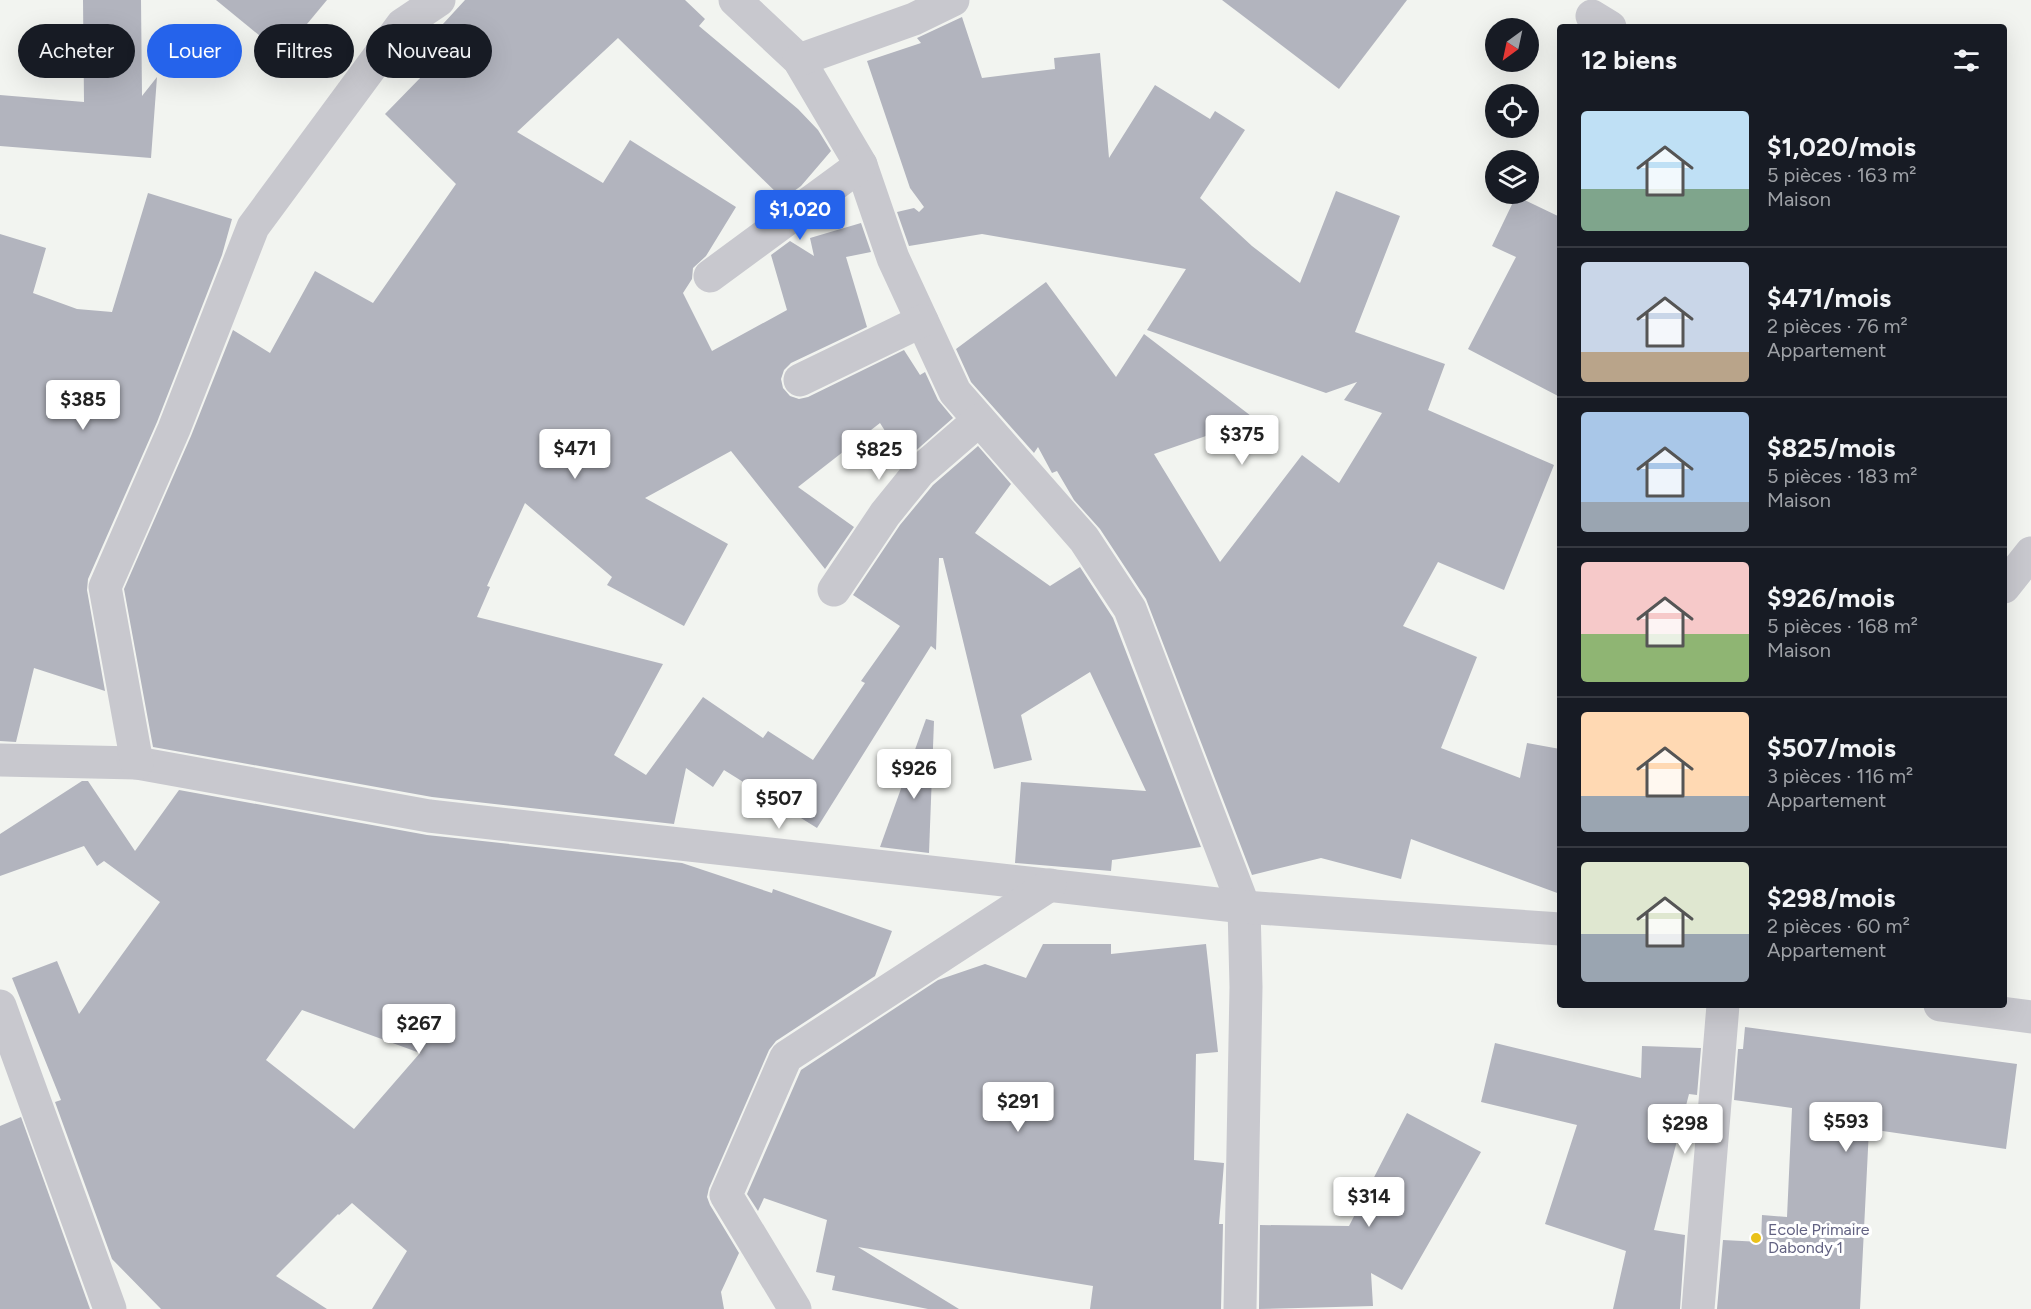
<!DOCTYPE html>
<html lang="fr">
<head>
<meta charset="utf-8">
<style>
  :root { --surface:#171b24; --page:#20242c; --text:#f1f3f6; --muted:#9ea1a6; --line:#363941; --accent:#2563eb }
  body { margin:0; font-family:Figtree,sans-serif; background:var(--page); color:var(--text); height:100vh; display:flex; flex-direction:column; font-size:22px; white-space:nowrap }
  * { box-sizing:border-box; margin:0 }
  p { font-size:20px; color:var(--muted) }
  .icon { flex:none; width:33px; height:33px; fill:none; stroke:currentColor; stroke-width:2; stroke-linecap:round; stroke-linejoin:round }
  .map { position:relative; flex:1; overflow:hidden }
  .sheet { position:absolute; left:1557px; top:24px; width:450px; height:984px; display:flex; flex-direction:column; background:var(--surface); border-radius:6px; box-shadow:0 6px 24px #0002 }
  .sheet>* { flex:none }
  .banner { position:absolute; left:18px; top:24px; width:570px; height:54px; display:flex; gap:12px }
  .needle { width:39px; rotate:213deg }
  .buttons { position:absolute; left:1485px; top:18px; display:grid; gap:12px }
  .buttons a { display:grid; place-items:center; width:54px; height:54px; border-radius:50%; background:var(--surface); box-shadow:0 6px 24px #0002; font-size:30px }
  .price { position:absolute; translate:-50% -51px; padding:0 14px; border-radius:6px; background:#fff; color:#222; font-size:20px; line-height:39px; filter:drop-shadow(0 2px 3px #0008) }
  .price::after { content:''; position:absolute; left:50%; top:36px; width:18px; height:14px; margin-left:-9px; background:inherit; clip-path:polygon(0 0,100% 0,50% 100%) }
  .price.current { background:var(--accent); color:#fff }
  ul { padding:0; list-style:none }
  li { display:flex; align-items:center; gap:18px; height:150px; padding:0 24px }
  li+li { border-top:2px solid var(--line) }
  li span { display:grid; place-items:center; flex:none; width:168px; height:120px; border-radius:6px; color:#555 }
  li>.icon { margin-inline-start:auto }
  span .icon { width:72px; height:72px; fill:#fffc; stroke-width:1 }
  li b { font-size:26px }
  h2 { display:flex; justify-content:space-between; align-items:center; height:72px; padding:0 24px; font-size:26px }
  .chip { padding:0 21px; border-radius:27px; background:var(--surface); box-shadow:0 6px 24px #0002; font-size:21px; line-height:54px }
  .chip.current { background:var(--accent); color:#fff }
  .map>svg:first-child { display:block }
  .building { fill:#b2b4be; fill-rule:evenodd }
  .lines { fill:none; stroke-linecap:round; stroke-linejoin:round }
  .minor { stroke:#c8c8ce; stroke-width:33 }
  .poi-dot { fill:#eac21a; stroke:#fff; stroke-width:2 }
  .labels { text-anchor:middle; stroke-width:6; stroke-linejoin:round; paint-order:stroke }
  .poi-label { font-size:16px; fill:#626282; stroke:#fff; text-anchor:start }
</style>
</head>
<body>
<div class="map">
<svg width="2031" height="1309" viewBox="0 0 2031 1309">
  <rect width="100%" height="100%" fill="#f2f4f0"/>
  <g class="building">
    <path d="M83 0H141L142 96 157 77 151 158 0 146V95L84 102Z"/>
    <path d="M216 0H327L282 54Z"/>
    <path d="M465 0H685L705 19 699 26 798 109 818 130 831 151 801 186 783 199 618 38 517 132 603 183 630 140 736 207 706 256 693 268 692 279 683 293 712 351 787 310 771 255 790 241 814 256 810 238 861 223 871 252 846 257 867 327 791 363 784 370 781 379 783 388 790 396 799 399 808 397 904 350 920 375 925 372 938 400 953 418 904 461 880 423 798 487 854 527 825 569 731 451 645 498 728 544 684 626 607 585 612 577 525 503 487 586 490 587 477 617 663 664 614 755 646 775 703 697 763 738 768 731 813 760 865 683 861 681 900 626 853 595 900 525 933 485 978 446 1011 484 975 533 1050 586 1080 567 1113 618 1201 847 1112 860 1111 871 1015 863 1021 782 1146 791 1090 672 1021 715 1032 760 994 769 943 558H939L936 650 931 646 817 828 724 770 713 787 686 768 674 824 432 797 153 747 124 589 191 436 233 330 270 353 315 271 373 303 456 184 385 114 424 74 409 61Z"/>
    <path d="M1222 0H1407L1339 89Z"/>
    <path d="M962 17 982 78 1055 69 1054 58 1100 53 1109 158 1155 85 1210 119 1215 111 1245 130 1200 198 1252 246 1300 283 1336 191 1400 216 1355 332 1445 364 1428 410 1554 465 1504 590 1438 562 1403 626 1477 657 1441 748 1520 778 1527 743 1560 749V894L1411 839 1401 879 1321 858 1252 875 1146 599 1100 529 1074 500 1057 471 1052 473 1038 447 1034 453 971 382 956 349 1046 282 1116 377 1144 334 1255 419 1154 454 1220 562 1302 455 1339 483 1382 413 1344 400 1357 382 1326 393 1147 330 1186 269 982 234 909 246 897 212 914 208 919 212 924 207 910 188 867 61 921 43 917 38Z"/>
    <path d="M148 193 232 219 222 255 157 422 88 579 87 590 105 691 34 668 16 742 0 741V234L46 248 33 293 77 309 112 312Z"/>
    <path d="M1516 196 1560 217V397L1468 349 1516 257 1492 246Z"/>
    <path d="M926 719 934 721 929 853 880 847Z"/>
    <path d="M82 781H88L135 851 179 790 427 835 682 863 772 893 773 889 892 931 875 976 776 1041 769 1050 709 1188 707 1197 710 1205 739 1253 721 1292 724 1309H372L407 1251 352 1203 339 1215 338 1214 276 1276 327 1309H161L112 1259 55 1102 61 1100 12 978 57 961 79 1014 160 902 104 861 97 866 84 846 0 876V834ZM302 1010 420 1053 354 1129 266 1060Z"/>
    <path d="M1043 944H1111V954L1206 944 1218 1052 1196 1054 1194 1160 1224 1163 1219 1224H1223L1221 1309H1090L1093 1286 858 1247 959 1309H928L832 1290 835 1276 816 1272 827 1220 764 1198 758 1211 747 1194 801 1070 938 980 985 964 1026 978Z"/>
    <path d="M1745 1027 2017 1064 2006 1149 1869 1129 1860 1309H1717L1723 1240 1761 1242 1762 1215 1787 1217 1792 1108 1734 1100 1738 1049H1743Z"/>
    <path d="M1495 1043 1641 1078 1642 1046 1701 1048 1697 1095 1689 1094 1654 1230 1685 1235 1680 1309H1613L1626 1251 1545 1224 1577 1125 1481 1102Z"/>
    <path d="M1407 1113 1481 1152 1402 1290 1371 1273 1373 1306 1259 1309 1260 1225 1349 1226Z"/>
    <path d="M21 1117 90 1309H0V1126Z"/>
  </g>
  <g class="lines">
    <g class="minor">
      <path d="M735 0 799 60 861 165 893 258 955 392 1084 539 1130 609 1244 907 1246 987 1240 1309"/>
      <path d="M1592 16 1610 27"/>
      <path d="M799 60 914 19 953 0"/>
      <path d="M710 276 861 165"/>
      <path d="M800 380 922 321"/>
      <path d="M2004 587 2031 553"/>
      <path d="M834 590 885 514 919 472 979 420"/>
      <path d="M0 760 137 763 429 816 1244 907 1560 929"/>
      <path d="M137 763 105 587 174 429 253 227 402 25 439 0"/>
      <path d="M1940 1005 2031 1017"/>
      <path d="M0 1006 110 1309"/>
      <path d="M795 1309 726 1195 786 1057 1050 885"/>
      <path d="M1698 1309 1723 1005"/>
    </g>
  </g>
  <circle class="poi-dot" cx="1756" cy="1238" r="6"/>
  <g class="labels">
    <g class="poi-label">
      <text x="1768" y="1235">Ecole Primaire<tspan x="1768" dy="18">Dabondy 1</tspan></text>
    </g>
  </g>
</svg>
<div class="buttons">
<a><svg class="needle" viewBox="-14 -14 28 28"><path d="M0-13l5 13h-10z" fill="#e53935"/><path d="M0 13l5-13h-10z" fill="#9ea1a6"/></svg></a>
<a><svg class="icon" aria-label="locate" viewBox="0 0 24 24"><circle cx="12" cy="12" r="6"/><path d="M12 2v4M12 18v4M2 12h4M18 12h4"/></svg></a>
<a><svg class="icon" aria-label="layers" viewBox="0 0 24 24"><path d="M12 4l9 5-9 5-9-5zM3 14l9 5 9-5"/></svg></a>
</div>
<b class="price current" style="left:800px;top:241px">$1,020</b>
<b class="price" style="left:83px;top:431px">$385</b>
<b class="price" style="left:1242px;top:466px">$375</b>
<b class="price" style="left:575px;top:480px">$471</b>
<b class="price" style="left:879px;top:481px">$825</b>
<b class="price" style="left:914px;top:800px">$926</b>
<b class="price" style="left:779px;top:830px">$507</b>
<b class="price" style="left:419px;top:1055px">$267</b>
<b class="price" style="left:1018px;top:1133px">$291</b>
<b class="price" style="left:1846px;top:1153px">$593</b>
<b class="price" style="left:1685px;top:1155px">$298</b>
<b class="price" style="left:1369px;top:1228px">$314</b>
<div class="banner">
<a class="chip">Acheter</a>
<a class="chip current">Louer</a>
<a class="chip">Filtres</a>
<a class="chip">Nouveau</a>
</div>
<section class="sheet">
<h2>12 biens<svg class="icon" aria-label="filters" viewBox="0 0 24 24"><path d="M4 7h16M4 17h16"/><circle cx="9" cy="7" r="2"/><circle cx="15" cy="17" r="2"/></svg></h2>
<ul>
<li><span style="background:linear-gradient(#bfe0f5 65%,#7fa58c 0)"><svg class="icon" aria-label="home" viewBox="0 0 24 24"><path d="M3 11l9-7 9 7M6 9v11h12V9"/></svg></span><div><b>$1,020/mois</b><p>5 pièces · 163 m²</p><p>Maison</p></div></li>
<li><span style="background:linear-gradient(#c9d6e8 75%,#b9a48a 0)"><svg class="icon" aria-label="home" viewBox="0 0 24 24"><path d="M3 11l9-7 9 7M6 9v11h12V9"/></svg></span><div><b>$471/mois</b><p>2 pièces · 76 m²</p><p>Appartement</p></div></li>
<li><span style="background:linear-gradient(#a9c7e8 75%,#9aa5b1 0)"><svg class="icon" aria-label="home" viewBox="0 0 24 24"><path d="M3 11l9-7 9 7M6 9v11h12V9"/></svg></span><div><b>$825/mois</b><p>5 pièces · 183 m²</p><p>Maison</p></div></li>
<li><span style="background:linear-gradient(#f6c9c9 60%,#8fb573 0)"><svg class="icon" aria-label="home" viewBox="0 0 24 24"><path d="M3 11l9-7 9 7M6 9v11h12V9"/></svg></span><div><b>$926/mois</b><p>5 pièces · 168 m²</p><p>Maison</p></div></li>
<li><span style="background:linear-gradient(#ffd9b3 70%,#9aa5b1 0)"><svg class="icon" aria-label="home" viewBox="0 0 24 24"><path d="M3 11l9-7 9 7M6 9v11h12V9"/></svg></span><div><b>$507/mois</b><p>3 pièces · 116 m²</p><p>Appartement</p></div></li>
<li><span style="background:linear-gradient(#dfe7d0 60%,#9aa5b1 0)"><svg class="icon" aria-label="home" viewBox="0 0 24 24"><path d="M3 11l9-7 9 7M6 9v11h12V9"/></svg></span><div><b>$298/mois</b><p>2 pièces · 60 m²</p><p>Appartement</p></div></li>
</ul>
</section>
</div>
</body>
</html>
